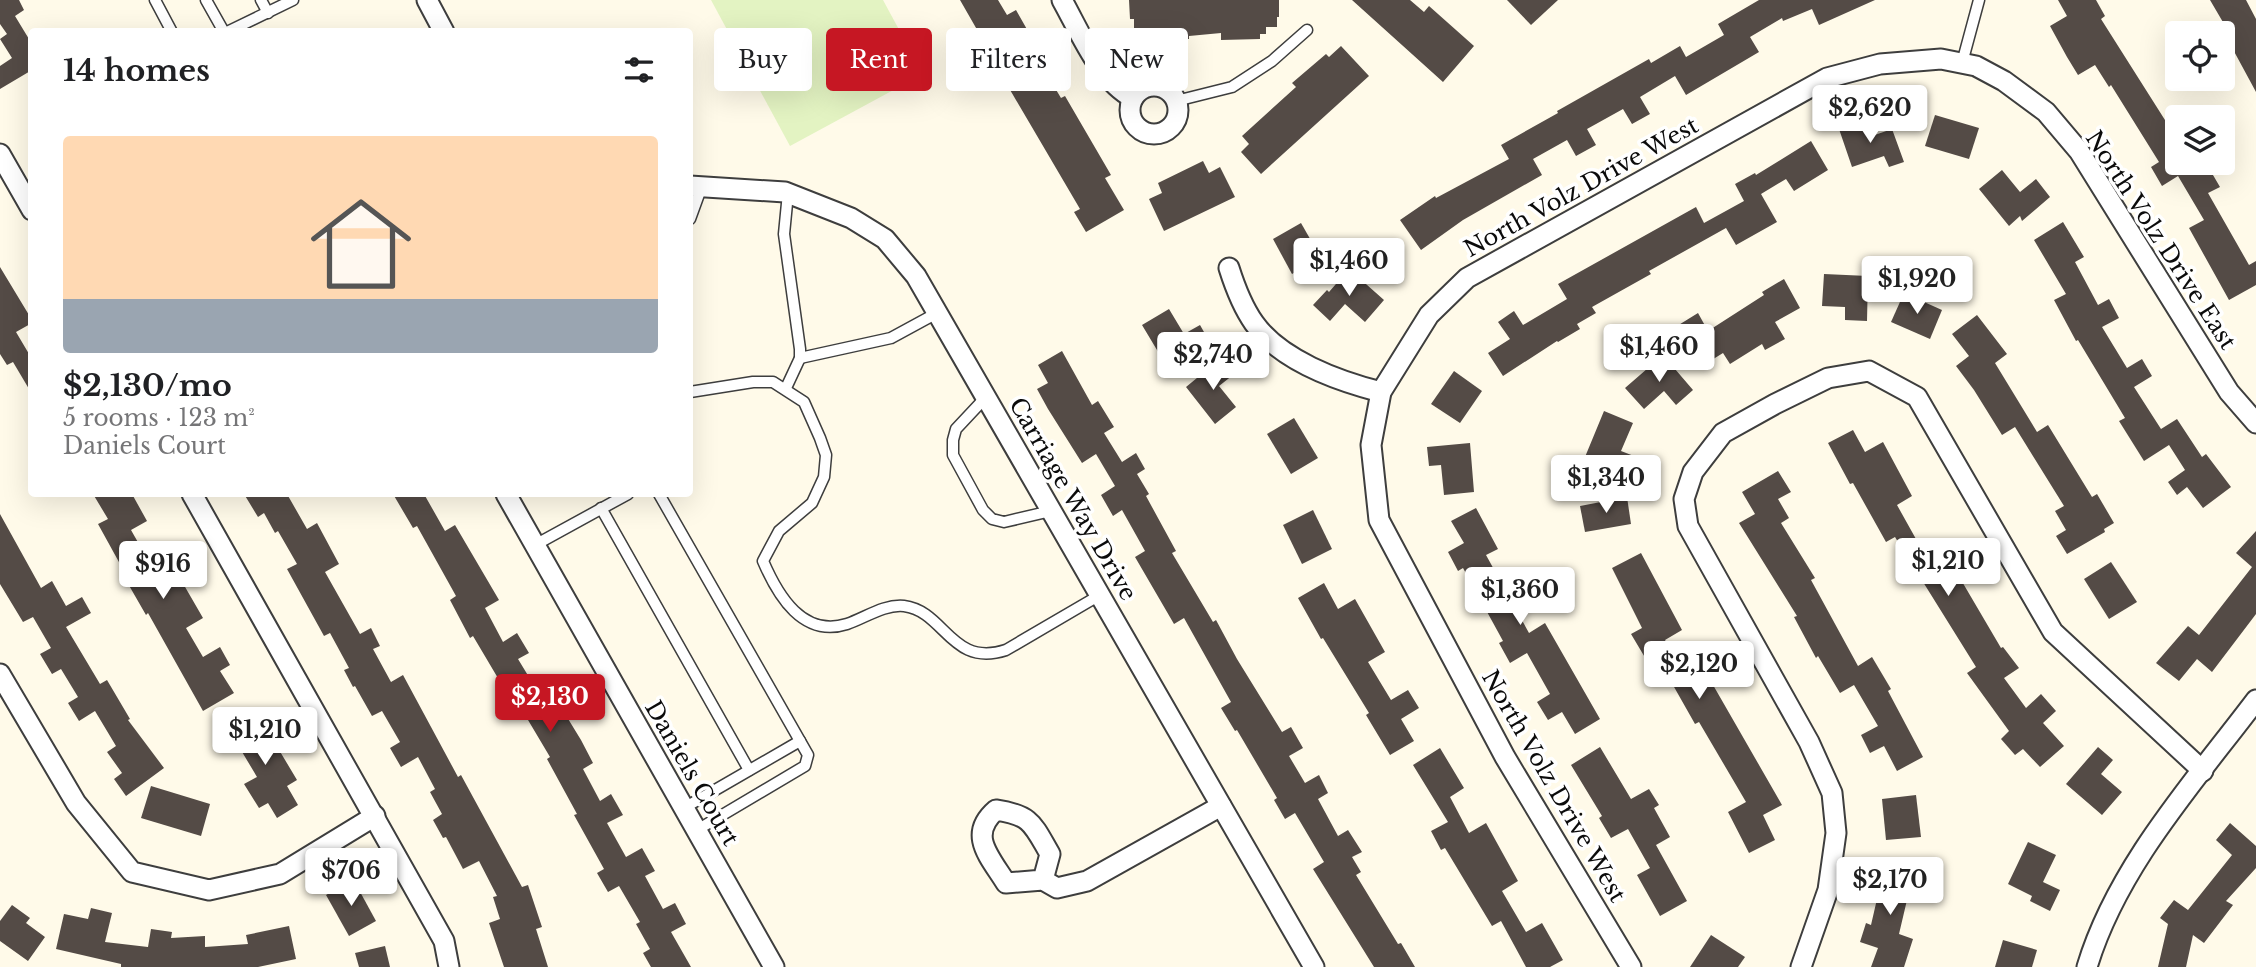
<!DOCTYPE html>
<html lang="en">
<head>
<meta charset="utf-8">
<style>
  :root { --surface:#fff; --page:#f6f6f6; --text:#202124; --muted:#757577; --line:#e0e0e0; --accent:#c61723 }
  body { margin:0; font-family:"Libre Baskerville",serif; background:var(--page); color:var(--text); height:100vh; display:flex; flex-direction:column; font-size:26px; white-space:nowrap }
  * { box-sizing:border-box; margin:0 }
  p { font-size:23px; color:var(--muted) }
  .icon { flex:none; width:38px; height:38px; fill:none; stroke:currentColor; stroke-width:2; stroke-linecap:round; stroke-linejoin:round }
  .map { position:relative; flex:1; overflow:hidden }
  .side { position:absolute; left:28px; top:28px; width:665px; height:469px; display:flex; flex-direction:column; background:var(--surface); border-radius:7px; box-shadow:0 7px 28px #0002 }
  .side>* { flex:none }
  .hud { position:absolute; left:714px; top:28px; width:665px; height:63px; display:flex; gap:14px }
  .controls { position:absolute; left:2165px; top:21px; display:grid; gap:14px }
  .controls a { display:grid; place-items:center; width:70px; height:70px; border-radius:7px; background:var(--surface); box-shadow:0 7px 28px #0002; font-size:35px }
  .price { position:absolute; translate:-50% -60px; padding:0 16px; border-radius:7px; background:#fff; color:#222; font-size:23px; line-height:46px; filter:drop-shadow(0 2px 4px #0008) }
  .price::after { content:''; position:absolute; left:50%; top:42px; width:21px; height:16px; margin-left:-10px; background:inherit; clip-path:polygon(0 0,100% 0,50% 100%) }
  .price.active { background:var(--accent); color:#fff }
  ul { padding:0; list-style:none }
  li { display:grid; align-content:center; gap:14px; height:371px; padding:0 35px }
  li+li { border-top:2px solid var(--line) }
  li span { display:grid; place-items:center; height:217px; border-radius:7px; color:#555 }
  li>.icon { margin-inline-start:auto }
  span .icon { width:126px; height:126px; fill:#fffc; stroke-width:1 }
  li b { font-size:30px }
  h2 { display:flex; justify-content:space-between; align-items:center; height:84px; padding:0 35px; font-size:30px }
  .pill { padding:0 24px; border-radius:7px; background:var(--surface); box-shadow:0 7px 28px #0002; font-size:24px; line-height:63px }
  .pill.active { background:var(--accent); color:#fff }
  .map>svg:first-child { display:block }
  .pitch { fill:#e3f3c2 }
  .building { fill:#544b46 }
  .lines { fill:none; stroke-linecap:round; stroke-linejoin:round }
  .lane-casing { stroke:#3e3e3e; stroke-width:13 }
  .street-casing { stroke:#3e3e3e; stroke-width:23 }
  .lane { stroke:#fff; stroke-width:10 }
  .street { stroke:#fff; stroke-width:19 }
  .labels { text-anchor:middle; stroke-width:7; stroke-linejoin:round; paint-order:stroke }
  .street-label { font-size:23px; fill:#0b0b0b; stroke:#fff }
</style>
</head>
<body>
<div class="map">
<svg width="2256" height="967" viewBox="0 0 2256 967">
  <rect width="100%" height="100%" fill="#fffae9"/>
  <path class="pitch" d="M711 0H883L923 74 790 146Z"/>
  <g class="building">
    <path d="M0 0H19L24 10 15 16 32 44V70L0 89V66L12 58 0 39 7 34 0 24Z"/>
    <path d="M960 0H998L1007 15 1016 10 1037 47 1031 51 1050 84 1052 83 1061 98 1065 96 1111 175 1105 178 1124 210 1086 232 1074 212 1080 209 1006 83 1002 85 990 64 995 61Z"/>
    <path d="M1129 0H1279V17H1277V27H1266V34H1260V39L1221 40V33L1189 36V39L1147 40V29L1134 28V19H1130Z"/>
    <path d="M1352 0H1410L1424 12 1429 6 1474 46 1443 82Z"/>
    <path d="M1507 0H1558L1531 25Z"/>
    <path d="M1759 0H1875L1819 25 1812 9 1783 21 1782 18 1750 37 1759 52 1686 95 1675 76 1640 97 1650 114 1632 124 1623 109 1587 129 1596 145 1576 156 1567 140 1533 159 1542 175 1463 220 1421 250 1400 220 1435 196 1436 198 1509 159 1501 145 1558 113 1557 111 1649 59 1651 63 1680 46 1686 57 1724 35 1718 24Z"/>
    <path d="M2058 0H2096L2105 16 2101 19 2177 139V163H2206L2220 187 2208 193 2249 265 2256 261V285L2229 300 2189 228 2204 220 2178 176 2162 186 2151 167 2159 162 2111 85 2109 87 2095 65 2078 75 2067 57 2050 26 2067 16Z"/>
    <path d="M2210 0H2246L2256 19V92L2223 31 2227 29Z"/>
    <path d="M1341 46 1369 76 1261 174 1241 152 1249 144 1242 136 1296 87 1292 83 1326 54 1329 57Z"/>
    <path d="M1935 115 1979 128 1969 159 1925 146Z"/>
    <path d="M1863 120 1869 137 1892 129 1904 162 1889 167 1884 156 1852 167 1839 129Z"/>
    <path d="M1811 141 1828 170 1794 191 1786 179 1761 194 1777 222 1736 245 1726 228 1649 271 1651 274 1592 307 1596 313 1577 324 1580 329 1558 342 1557 341 1503 376 1488 353 1510 339 1498 322 1514 311 1523 325 1567 299 1558 284 1696 207 1704 223 1744 201 1735 184 1755 173 1756 175Z"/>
    <path d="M1203 161 1209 173 1220 167 1235 197 1164 231 1149 199 1162 193 1158 183Z"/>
    <path d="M2002 170 2020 192 2036 179 2050 197 2022 221 2020 216 2009 226 1979 189Z"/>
    <path d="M2063 222 2084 257 2075 262 2098 305 2109 299 2119 318 2102 327 2127 368 2142 359 2152 376 2134 387 2161 429 2177 419 2202 457 2206 454 2231 487 2203 508 2187 487 2177 495 2168 482 2185 470 2169 445 2144 461 2119 421 2125 418 2078 340 2076 341 2054 300 2066 294 2034 240Z"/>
    <path d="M1301 223 1321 258 1292 274 1273 239Z"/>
    <path d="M0 267 32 320V323L16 332 32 359V394L13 362 7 365 0 354Z"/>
    <path d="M1349 269 1384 300 1365 322 1345 304 1330 321 1313 305 1327 290 1329 292Z"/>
    <path d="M1824 274 1868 276 1867 321 1845 320V307L1822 306Z"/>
    <path d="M1784 279 1800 308 1775 322 1785 339 1765 350 1762 344 1730 364 1723 353 1702 366 1677 326 1698 313 1708 331 1764 295 1762 292Z"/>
    <path d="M1904 293 1942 310 1930 339 1891 322Z"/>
    <path d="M1169 309 1184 334 1200 325 1208 339 1166 365 1142 325Z"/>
    <path d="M1977 315 2007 354 1995 363 2037 432 2048 425 2092 497 2097 494 2114 523 2104 529 2105 532 2067 554 2056 536 2066 530 2055 511 2064 506 2015 427 2002 435 1974 390 1956 366 1969 356 1952 334Z"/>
    <path d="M1062 351 1092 405 1098 401 1114 427 1104 433 1122 462 1136 453 1145 469 1137 474 1149 494 1146 496 1176 551 1172 553 1213 622 1216 620 1237 659 1282 732 1291 727 1303 748 1289 756 1305 783 1319 775 1328 793 1318 799 1338 836 1348 830 1362 852 1352 857 1361 872 1356 875 1398 944 1401 943 1415 967H1374L1313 869 1324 862 1295 813 1285 819 1274 800 1277 798 1237 730 1235 731 1221 708 1231 702 1184 618 1174 624 1135 557 1145 551 1122 510 1113 516 1101 495 1115 486 1096 454 1082 463 1048 409 1037 389 1048 383 1038 365Z"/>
    <path d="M1663 355 1693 390 1676 405 1664 391 1644 409 1625 388Z"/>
    <path d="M1220 359 1233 375 1219 386 1236 407 1215 424 1186 387Z"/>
    <path d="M1454 371 1482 391 1460 423 1431 404Z"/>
    <path d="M1604 411 1633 423 1621 451 1639 458 1632 476 1585 457Z"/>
    <path d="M1294 418 1318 458 1291 474 1267 434Z"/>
    <path d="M1853 430 1865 452 1883 442 1912 496 1897 505 1921 548 1937 539 2001 648 2003 647 2019 668 2004 678 2026 708 2041 694 2056 711 2043 723 2064 746 2040 767 2023 749 2015 755 2001 739 2009 731 1967 673 1976 667 1895 537 1886 542 1853 483 1850 484 1828 443Z"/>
    <path d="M1470 443 1474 492 1444 495 1441 465 1429 466 1427 447Z"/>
    <path d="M1778 471 1791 492 1778 499 1789 518 1781 523 1815 578 1811 580 1858 666 1872 657 1891 689 1888 691 1923 757 1897 771 1884 746 1870 753 1861 735 1878 726 1854 685 1840 693 1818 656 1816 658 1794 617 1797 616 1739 523 1755 514 1742 492Z"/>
    <path d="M93 494H132L147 521 131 530 148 560 155 557 167 579 177 573 203 618 186 628 203 657 220 647 230 665 220 671 234 693 203 711 148 613 146 615 123 575 125 573 98 524 108 519Z"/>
    <path d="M244 494H287L307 529 317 523 339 564 325 572 360 634 371 628 380 646 373 649 391 682 403 675 458 777 461 775 522 887 528 885 542 927 536 929 548 967H504L489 923 500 919 493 897 497 896 479 861 463 869 446 837 443 838 433 820 442 814 430 792 435 789 418 757 401 767 390 748 400 742 382 711 372 716 355 686 353 687 344 670 349 668 330 633 324 636 287 569 297 564 278 531 275 533 264 513 258 517Z"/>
    <path d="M393 494H424L445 531 455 525 499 600 485 608 503 642 517 633 529 653 518 659 538 692 548 686 581 740 593 763 583 769 600 801 611 794 623 815 607 823 626 857 642 848 655 871 645 876 663 909 675 903 686 924 671 932 691 967H651L643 953 650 949 636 924 640 922 619 886 608 892 597 873 604 869 574 815 577 814 547 759 550 757 509 688 505 690 473 636 470 638 450 600 456 596 417 526 413 528Z"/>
    <path d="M1627 497 1631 524 1585 532 1580 506Z"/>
    <path d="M1476 508 1498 549 1486 555 1529 633 1545 623 1600 719 1575 734 1562 712 1548 720 1537 702 1550 694 1527 653 1510 663 1499 643 1503 641 1463 568 1458 571 1448 552 1464 543 1451 521Z"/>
    <path d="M1313 510 1332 549 1302 564 1283 525Z"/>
    <path d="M0 514 41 588 52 581 66 606 82 597 91 613 66 627 100 684 107 680 130 719 128 720 164 768 126 796 114 779 122 773 107 752 116 746 95 711 79 721 68 703 78 697 61 669 52 674 40 654 51 648 33 617 23 622 0 584Z"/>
    <path d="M2256 531V614L2212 672 2197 659 2179 681 2156 663 2188 626 2199 635 2252 567 2236 553Z"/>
    <path d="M1641 553 1682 630 1665 640 1689 681 1705 671 1782 805 1763 815 1775 840 1749 853 1728 812 1746 802 1699 722 1695 724 1665 671 1656 676 1631 634 1642 628 1612 568Z"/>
    <path d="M2111 562 2137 602 2109 619 2084 579Z"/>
    <path d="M1324 583 1338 609 1355 599 1385 652 1368 662 1391 700 1408 690 1419 708 1401 719 1414 741 1390 755 1366 715 1369 713 1323 638 1321 639 1298 598Z"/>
    <path d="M257 713 297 780 287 786 298 805 277 818 268 803 259 808 244 784 257 777 229 730Z"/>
    <path d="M1600 747 1631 799 1649 789 1659 805 1654 808 1670 837 1656 845 1687 901 1660 916 1637 875 1650 868 1628 829 1611 838 1599 818 1602 816 1571 765Z"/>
    <path d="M2098 747 2113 760 2101 774 2122 792 2102 815 2066 784Z"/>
    <path d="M1440 748 1464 788 1450 797 1469 833 1486 823 1518 881 1502 891 1526 932 1542 923 1563 960 1550 967H1526L1501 921 1492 926 1445 848 1441 850 1431 831 1448 822 1413 765Z"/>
    <path d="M151 786 210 804 201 836 141 818Z"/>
    <path d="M1916 795 1921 837 1886 840 1882 799Z"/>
    <path d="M2230 823 2256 846V868L2226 901 2233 905 2204 943 2193 935 2186 967H2158L2168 924 2160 918 2174 900 2188 910 2232 855 2216 840Z"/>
    <path d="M2028 842 2056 855 2043 882 2060 890 2050 911 2030 901 2032 896 2008 884Z"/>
    <path d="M1886 860 1915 866 1899 934 1913 939 1904 967H1871L1878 948 1860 942 1866 923 1871 925Z"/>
    <path d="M353 879 376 921 349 936 326 895Z"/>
    <path d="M12 905 30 918 26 923 45 937 28 961 0 941V921Z"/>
    <path d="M91 908 112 913 105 942 148 947 151 929 172 932 171 938 205 936V947L248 944 246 935 289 926 296 959 258 967H121V964L56 949 64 914 88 919Z"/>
    <path d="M1711 935 1745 957 1738 967H1690Z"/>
    <path d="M2003 940 2037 950 2032 967H1995Z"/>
    <path d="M385 946 390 967H359L355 953Z"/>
  </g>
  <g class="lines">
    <defs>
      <g id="lane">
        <path d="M155 0 172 32"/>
        <path d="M206 0 224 32"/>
        <path d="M261 0 268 13"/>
        <path d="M227 32 293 0"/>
        <path d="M1962 63 1979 0"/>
        <path d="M1176 101 1232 87 1272 61 1307 30"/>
        <path d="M690 219 702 186"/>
        <path d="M800 358 891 338 937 313"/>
        <path d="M786 388 800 358V349L784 234 788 193"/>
        <path d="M690 392 753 382H773L804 402 820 438 826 455 824 477 812 503 779 531 763 561C778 596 803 638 847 624 865 618 884 604 904 606 945 611 951 668 1006 650L1100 595"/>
        <path d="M986 397 956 429 953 440V455L983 510 992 519 1004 522 1051 511"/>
        <path d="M659 494 808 755 805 766 697 830"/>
        <path d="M601 508 749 770"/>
        <path d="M535 545 628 494"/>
        <path d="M684 808 800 741"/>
      </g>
      <g id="street">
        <path d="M427 0 444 32"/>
        <path d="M1062 0C1080 32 1099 80 1133 98"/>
        <circle cx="1154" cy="110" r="24"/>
        <path d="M0 154 32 210"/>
        <path d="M690 186 785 192 851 218 885 239 916 276 1314 967"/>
        <path d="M1229 268C1235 287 1242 306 1254 323 1280 360 1338 381 1381 392"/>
        <path d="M192 494 444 941 449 967"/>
        <path d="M506 494 774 967"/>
        <path d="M0 674 76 803 132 872 209 890 280 874 375 816"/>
        <path d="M1043 880 1050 854C1033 825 1032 815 996 810 967 835 990 857 1006 883L1043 880 1057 888 1087 881 1221 806"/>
        <path d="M1631 967 1505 757 1379 520 1371 445 1381 392 1429 315 1467 278 1827 78 1880 64 1941 59 1976 66 2004 81 2046 112 2079 151 2229 392 2256 423"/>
        <path d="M1801 967 1828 890 1836 833 1832 793 1809 742 1688 526 1684 499 1693 472 1723 433 1775 404 1828 378 1869 371 1917 397 2053 632 2203 771"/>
        <path d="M2087 967C2117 867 2194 782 2256 700"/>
      </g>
    </defs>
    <use href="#lane" class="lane-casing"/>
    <use href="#street" class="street-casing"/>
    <use href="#lane" class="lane"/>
    <use href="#street" class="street"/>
  </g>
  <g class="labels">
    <g class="street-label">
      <text transform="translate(1581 187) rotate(-29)" y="8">North Volz Drive West</text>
      <text transform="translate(2161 240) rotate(57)" y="8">North Volz Drive East</text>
      <text transform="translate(1073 499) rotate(60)" y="8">Carriage Way Drive</text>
      <text transform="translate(692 773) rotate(60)" y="8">Daniels Court</text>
      <text transform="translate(1554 786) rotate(60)" y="8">North Volz Drive West</text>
    </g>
  </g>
</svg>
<div class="controls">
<a><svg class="icon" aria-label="locate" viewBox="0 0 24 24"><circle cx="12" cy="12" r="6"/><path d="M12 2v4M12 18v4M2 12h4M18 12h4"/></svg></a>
<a><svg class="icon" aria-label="layers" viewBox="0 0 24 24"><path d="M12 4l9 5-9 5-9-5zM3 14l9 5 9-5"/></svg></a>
</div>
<b class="price" style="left:1870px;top:145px">$2,620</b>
<b class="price" style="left:1349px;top:298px">$1,460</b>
<b class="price" style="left:1917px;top:316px">$1,920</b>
<b class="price" style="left:1659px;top:384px">$1,460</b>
<b class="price" style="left:1213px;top:392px">$2,740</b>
<b class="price" style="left:1606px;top:515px">$1,340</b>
<b class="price" style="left:1948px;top:598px">$1,210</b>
<b class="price" style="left:163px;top:601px">$916</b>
<b class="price" style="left:1520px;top:627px">$1,360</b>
<b class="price" style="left:1699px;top:701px">$2,120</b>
<b class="price active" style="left:550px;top:734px">$2,130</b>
<b class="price" style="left:265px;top:767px">$1,210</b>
<b class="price" style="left:351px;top:908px">$706</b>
<b class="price" style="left:1890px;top:917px">$2,170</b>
<div class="hud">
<a class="pill">Buy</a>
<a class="pill active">Rent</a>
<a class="pill">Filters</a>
<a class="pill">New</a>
</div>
<section class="side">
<h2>14 homes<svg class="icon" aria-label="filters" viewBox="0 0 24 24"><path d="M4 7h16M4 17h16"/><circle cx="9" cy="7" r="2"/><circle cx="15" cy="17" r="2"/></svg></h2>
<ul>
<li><span style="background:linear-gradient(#ffd9b3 75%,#9aa5b1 0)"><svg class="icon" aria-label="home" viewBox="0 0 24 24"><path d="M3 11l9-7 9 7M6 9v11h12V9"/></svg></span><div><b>$2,130/mo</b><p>5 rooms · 123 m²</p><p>Daniels Court</p></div></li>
</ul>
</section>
</div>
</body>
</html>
